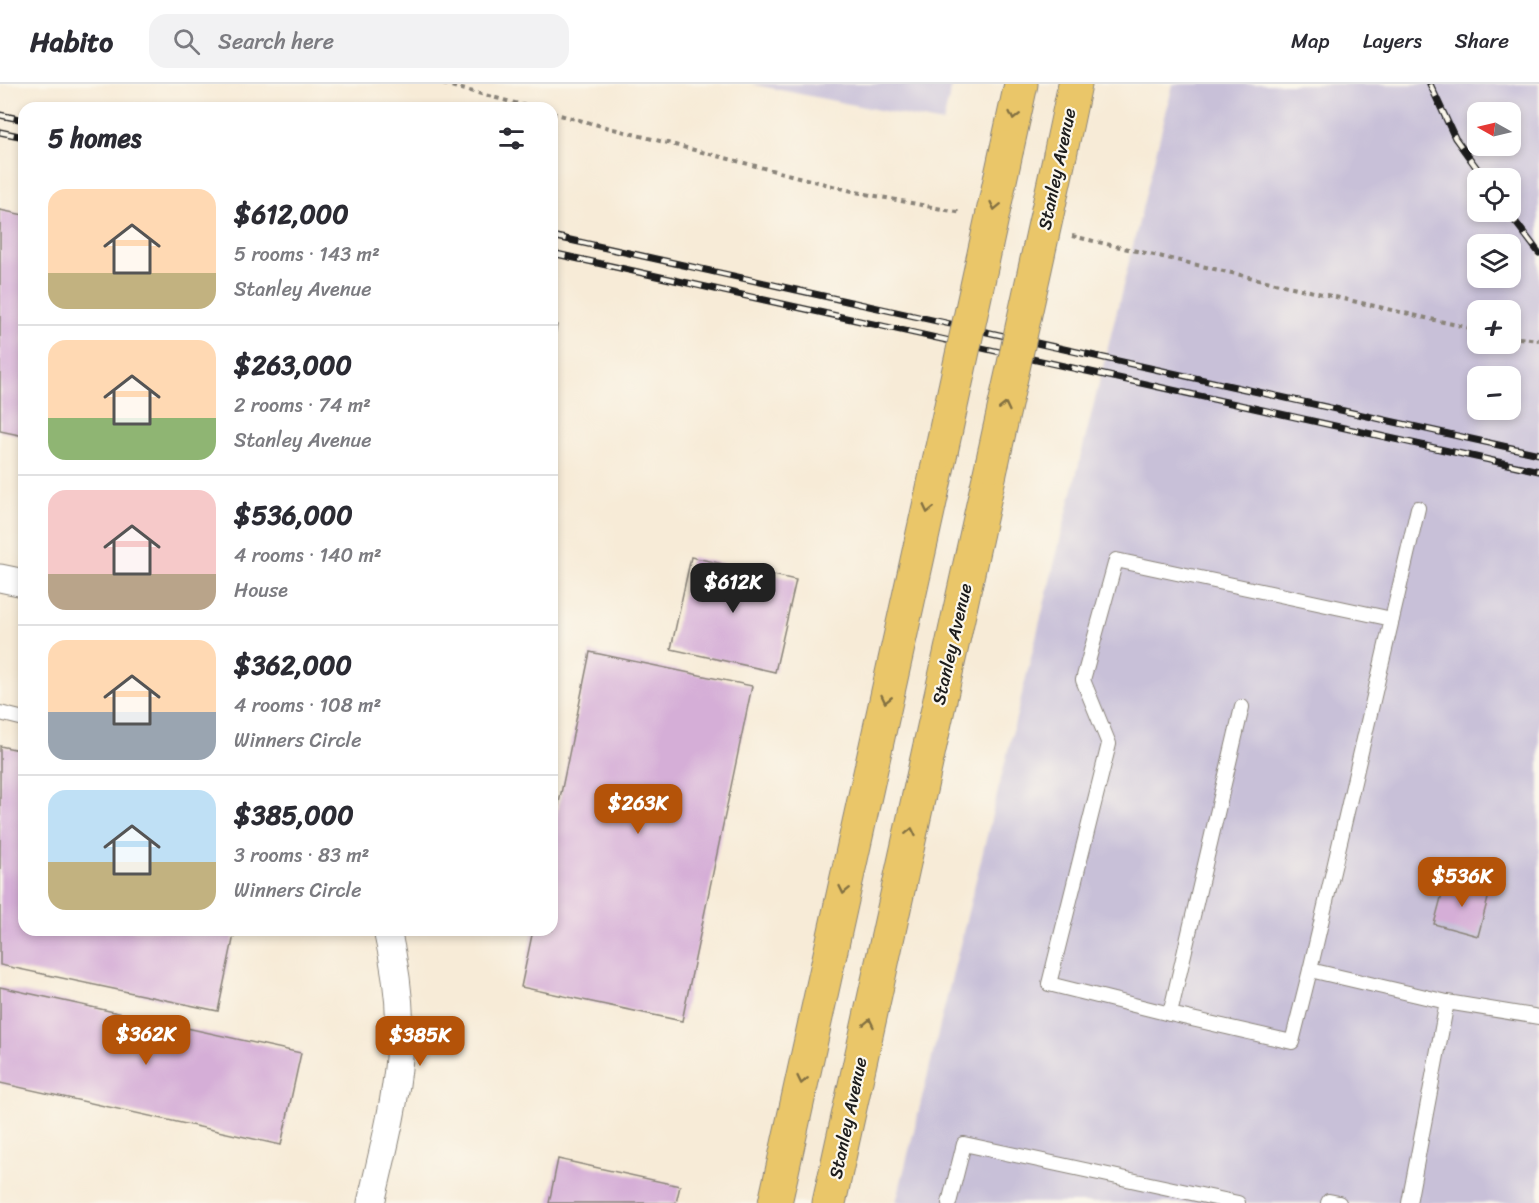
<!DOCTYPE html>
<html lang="en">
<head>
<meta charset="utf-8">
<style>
  :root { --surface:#fff; --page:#f2f2f3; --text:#2b2b33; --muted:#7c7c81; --line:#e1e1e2; --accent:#b45309 }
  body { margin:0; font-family:Sriracha,sans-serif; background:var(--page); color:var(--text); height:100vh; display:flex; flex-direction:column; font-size:22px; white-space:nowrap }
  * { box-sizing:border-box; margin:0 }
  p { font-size:20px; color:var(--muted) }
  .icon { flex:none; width:33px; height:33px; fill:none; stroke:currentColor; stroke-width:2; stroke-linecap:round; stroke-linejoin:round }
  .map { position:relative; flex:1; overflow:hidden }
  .details { position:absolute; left:18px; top:18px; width:540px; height:834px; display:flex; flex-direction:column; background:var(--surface); border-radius:18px; box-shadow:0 3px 9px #0003 }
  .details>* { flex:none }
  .needle { width:39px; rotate:278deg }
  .buttons { position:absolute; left:1467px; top:18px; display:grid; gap:12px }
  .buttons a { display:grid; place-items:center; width:54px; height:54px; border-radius:12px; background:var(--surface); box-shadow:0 3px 9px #0003; font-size:30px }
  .price { position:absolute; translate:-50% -51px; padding:0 14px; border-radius:12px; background:var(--accent); color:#fff; font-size:20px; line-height:39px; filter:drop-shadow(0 2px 3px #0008) }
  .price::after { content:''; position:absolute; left:50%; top:36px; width:18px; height:14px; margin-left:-9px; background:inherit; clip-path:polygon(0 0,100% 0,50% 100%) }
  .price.current { background:#222; color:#fff }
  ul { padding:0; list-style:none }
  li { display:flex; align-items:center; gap:18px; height:150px; padding:0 30px }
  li+li { border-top:2px solid var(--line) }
  li span { display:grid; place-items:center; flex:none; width:168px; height:120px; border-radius:18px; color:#555 }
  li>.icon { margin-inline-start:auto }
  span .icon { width:72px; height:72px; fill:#fffc; stroke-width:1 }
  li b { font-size:26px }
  h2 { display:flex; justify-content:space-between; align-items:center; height:72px; padding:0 30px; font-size:26px }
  header { display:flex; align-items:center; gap:36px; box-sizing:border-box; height:84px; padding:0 30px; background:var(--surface); border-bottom:2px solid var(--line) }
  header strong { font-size:28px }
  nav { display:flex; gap:33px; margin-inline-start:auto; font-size:21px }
  .search { width:420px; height:54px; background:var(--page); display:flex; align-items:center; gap:15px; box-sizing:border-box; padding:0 21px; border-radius:18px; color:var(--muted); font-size:22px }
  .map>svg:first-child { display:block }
  .industrial { fill:#c8c0d8; fill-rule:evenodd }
  .building { fill:#d5aed7 }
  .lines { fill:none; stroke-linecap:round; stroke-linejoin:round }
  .lane-casing { stroke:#8a847a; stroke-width:16 }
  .street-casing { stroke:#8a847a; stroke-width:29 }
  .primary-casing { stroke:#8a847a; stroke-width:35 }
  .path { stroke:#8a847a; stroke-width:4; stroke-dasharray:4.5 4.5; stroke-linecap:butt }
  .lane { stroke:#fff; stroke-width:14 }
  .street { stroke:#fff; stroke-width:27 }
  .primary { stroke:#eac669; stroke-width:33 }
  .rail-casing { stroke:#1c1c1c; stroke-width:7 }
  .rail { stroke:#fbf7ec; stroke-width:4.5; stroke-dasharray:14; stroke-linecap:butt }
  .primary-bridge-casing { stroke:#8a847a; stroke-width:35; stroke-linecap:butt }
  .primary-bridge { stroke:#eac669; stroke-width:33 }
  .oneway { stroke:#837142 }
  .labels { text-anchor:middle; stroke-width:4.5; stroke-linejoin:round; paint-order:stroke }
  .street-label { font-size:18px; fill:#1c1c1c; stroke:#fbf7ec }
</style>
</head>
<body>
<header>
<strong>Habito</strong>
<div class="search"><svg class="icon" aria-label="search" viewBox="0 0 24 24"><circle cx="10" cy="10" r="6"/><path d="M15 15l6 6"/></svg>Search here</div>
<nav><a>Map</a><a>Layers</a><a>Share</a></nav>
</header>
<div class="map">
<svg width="1539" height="1119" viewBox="0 0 1539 1119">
  <rect width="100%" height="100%" fill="#fbf7ec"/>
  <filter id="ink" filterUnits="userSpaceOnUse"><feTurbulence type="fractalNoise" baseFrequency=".0167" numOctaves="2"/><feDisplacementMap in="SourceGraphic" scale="12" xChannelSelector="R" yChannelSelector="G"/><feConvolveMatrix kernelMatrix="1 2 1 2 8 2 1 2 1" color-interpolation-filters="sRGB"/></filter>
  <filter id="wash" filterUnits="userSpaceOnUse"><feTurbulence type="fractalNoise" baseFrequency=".008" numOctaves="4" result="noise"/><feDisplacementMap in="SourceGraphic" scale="24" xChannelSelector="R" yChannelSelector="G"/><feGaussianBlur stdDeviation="1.35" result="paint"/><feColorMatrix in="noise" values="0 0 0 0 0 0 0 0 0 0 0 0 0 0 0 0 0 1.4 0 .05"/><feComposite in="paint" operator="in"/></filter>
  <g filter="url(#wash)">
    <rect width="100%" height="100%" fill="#f7ebd7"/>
    <g class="industrial">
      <path d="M751 0H952L943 39Z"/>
      <path d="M1173 0H1539V1119H896ZM1478 28H1510V62H1478ZM1478 94H1510V128H1478ZM1478 160H1510V194H1478ZM1478 226H1510V260H1478ZM1478 292H1510V326H1478Z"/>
    </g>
    <g id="blocks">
      <g class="building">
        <path d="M0 126 24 131V352L0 347Z"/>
        <path d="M552 240 557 241 553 261H552Z"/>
        <path d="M691 473 796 496 775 588 671 565Z"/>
        <path d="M590 568 752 602 682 937 521 903 533 846H552V753Z"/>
        <path d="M0 662 24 667V846H235L218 927 0 881Z"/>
        <path d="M1446 795 1490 807 1478 852 1434 840Z"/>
        <path d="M0 903 301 969 281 1061 0 999Z"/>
        <path d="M558 1075 680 1102 676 1119H549Z"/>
      </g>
    </g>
  </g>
  <g filter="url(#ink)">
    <use href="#blocks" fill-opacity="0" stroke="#8a847a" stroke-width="1.5"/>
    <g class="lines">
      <defs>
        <g id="lane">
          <path d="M1418 424 1310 886 1447 918"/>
          <path d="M1242 623 1170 930 1292 958 1310 886"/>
          <path d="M0 629 24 635"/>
          <path d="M1170 930 1049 900 1109 660 1083 596 1116 476 1392 535"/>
          <path d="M949 1119 964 1060 1238 1119"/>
          <path d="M1328 1119 1329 1117 1339 1119"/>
          <path d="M1409 1119 1447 918 1539 933"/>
        </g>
        <g id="street">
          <path d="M0 494 24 499"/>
          <path d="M371 1119C382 1071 395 1023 399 974 402 931 397 888 387 846"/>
        </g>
        <g id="primary">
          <path d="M1007 64 1021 0"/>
          <path d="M1060 71 1075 0"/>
          <path d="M775 1119 941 368"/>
          <path d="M829 1119 992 380"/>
        </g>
      </defs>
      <use href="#lane" class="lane-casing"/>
      <use href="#street" class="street-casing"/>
      <use href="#primary" class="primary-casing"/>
      <g class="path">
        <path d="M443 0 534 24"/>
        <path d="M552 29 856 108 962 129"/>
        <path d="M1072 152 1478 246"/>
        <path d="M1510 253 1539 256"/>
      </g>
      <use href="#lane" class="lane"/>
      <use href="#street" class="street"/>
      <use href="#primary" class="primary"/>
      <defs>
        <g id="rail">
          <path d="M1430 0 1455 54 1484 94"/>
          <path d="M0 31 24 36"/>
          <path d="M0 48 24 53"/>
          <path d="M1508 128 1539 169"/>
          <path d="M552 152 1539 370"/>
          <path d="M552 169 1539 387"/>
        </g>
      </defs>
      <use href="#rail" class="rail-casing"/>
      <use href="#rail" class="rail"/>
      <defs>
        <g id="primary-bridge">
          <path d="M941 368 1007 64"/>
          <path d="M992 380 1060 71"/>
        </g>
      </defs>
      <use href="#primary-bridge" class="primary-bridge-casing"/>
      <use href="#primary-bridge" class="primary-bridge"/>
    </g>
    <defs><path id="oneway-chevron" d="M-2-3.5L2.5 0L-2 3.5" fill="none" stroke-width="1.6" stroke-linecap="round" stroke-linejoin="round" transform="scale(1.5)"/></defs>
    <g class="oneway">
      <use href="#oneway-chevron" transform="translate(1014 32) rotate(102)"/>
      <use href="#oneway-chevron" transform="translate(995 122) rotate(102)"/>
      <use href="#oneway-chevron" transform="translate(1005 323) rotate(-77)"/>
      <use href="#oneway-chevron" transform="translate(928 425) rotate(103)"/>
      <use href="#oneway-chevron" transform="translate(886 615) rotate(103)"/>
      <use href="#oneway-chevron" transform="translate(911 748) rotate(-78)"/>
      <use href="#oneway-chevron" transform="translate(844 806) rotate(102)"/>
      <use href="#oneway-chevron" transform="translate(869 939) rotate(-78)"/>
      <use href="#oneway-chevron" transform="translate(802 996) rotate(102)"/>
    </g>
  </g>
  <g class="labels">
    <g class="street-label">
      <text transform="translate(1057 85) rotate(-78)" y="6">Stanley Avenue</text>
      <text transform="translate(952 560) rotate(-77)" y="6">Stanley Avenue</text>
      <text transform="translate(848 1034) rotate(-78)" y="6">Stanley Avenue</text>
    </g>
  </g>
</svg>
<div class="buttons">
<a><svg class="needle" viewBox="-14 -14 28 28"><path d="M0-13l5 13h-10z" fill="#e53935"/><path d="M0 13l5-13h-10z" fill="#7c7c81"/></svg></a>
<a><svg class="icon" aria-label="locate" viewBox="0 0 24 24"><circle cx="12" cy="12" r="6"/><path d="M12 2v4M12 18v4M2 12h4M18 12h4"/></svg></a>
<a><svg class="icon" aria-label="layers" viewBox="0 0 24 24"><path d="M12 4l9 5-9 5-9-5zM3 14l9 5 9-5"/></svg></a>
<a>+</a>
<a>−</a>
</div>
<b class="price current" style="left:733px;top:530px">$612K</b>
<b class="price" style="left:638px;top:751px">$263K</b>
<b class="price" style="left:1462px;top:824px">$536K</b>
<b class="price" style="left:146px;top:982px">$362K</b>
<b class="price" style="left:420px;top:983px">$385K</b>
<section class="details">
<h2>5 homes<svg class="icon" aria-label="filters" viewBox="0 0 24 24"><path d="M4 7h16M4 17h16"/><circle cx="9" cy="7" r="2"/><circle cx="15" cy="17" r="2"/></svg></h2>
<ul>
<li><span style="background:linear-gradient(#ffd9b3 70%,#c2b280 0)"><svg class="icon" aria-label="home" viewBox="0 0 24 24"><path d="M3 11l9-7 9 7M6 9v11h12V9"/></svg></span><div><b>$612,000</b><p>5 rooms · 143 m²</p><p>Stanley Avenue</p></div></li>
<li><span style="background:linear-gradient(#ffd9b3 65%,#8fb573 0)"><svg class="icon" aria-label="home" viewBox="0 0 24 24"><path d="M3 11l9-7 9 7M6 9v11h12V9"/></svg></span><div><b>$263,000</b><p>2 rooms · 74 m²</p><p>Stanley Avenue</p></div></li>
<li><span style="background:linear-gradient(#f6c9c9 70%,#b9a48a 0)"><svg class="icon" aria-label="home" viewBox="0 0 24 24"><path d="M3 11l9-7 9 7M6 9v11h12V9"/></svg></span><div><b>$536,000</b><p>4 rooms · 140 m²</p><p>House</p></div></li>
<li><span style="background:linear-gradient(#ffd9b3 60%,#9aa5b1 0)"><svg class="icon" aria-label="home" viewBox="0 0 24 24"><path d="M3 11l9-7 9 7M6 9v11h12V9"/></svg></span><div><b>$362,000</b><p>4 rooms · 108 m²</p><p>Winners Circle</p></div></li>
<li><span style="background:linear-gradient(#bfe0f5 60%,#c2b280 0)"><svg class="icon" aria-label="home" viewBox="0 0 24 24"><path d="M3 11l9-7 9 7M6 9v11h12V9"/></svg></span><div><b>$385,000</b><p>3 rooms · 83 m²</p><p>Winners Circle</p></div></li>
</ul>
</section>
</div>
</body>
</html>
